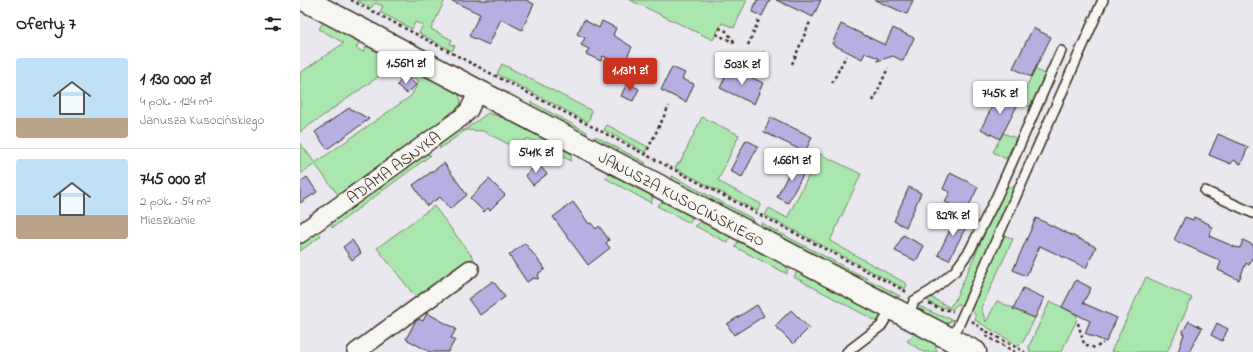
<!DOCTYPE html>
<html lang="pl">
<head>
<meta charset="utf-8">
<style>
  :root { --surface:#fff; --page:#f2f2f2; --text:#222; --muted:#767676; --line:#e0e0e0; --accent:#c8321e }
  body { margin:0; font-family:"Indie Flower",sans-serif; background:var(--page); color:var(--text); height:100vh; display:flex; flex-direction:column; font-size:15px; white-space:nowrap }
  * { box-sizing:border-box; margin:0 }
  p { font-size:13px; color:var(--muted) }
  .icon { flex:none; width:22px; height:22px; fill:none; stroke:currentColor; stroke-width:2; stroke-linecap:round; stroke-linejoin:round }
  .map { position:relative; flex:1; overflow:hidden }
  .drawer { display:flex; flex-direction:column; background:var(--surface); width:300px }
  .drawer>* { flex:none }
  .price { position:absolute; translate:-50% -34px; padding:0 9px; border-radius:4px; background:#fff; color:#222; font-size:13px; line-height:26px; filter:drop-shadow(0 1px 2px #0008) }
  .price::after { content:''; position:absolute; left:50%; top:24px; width:12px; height:9px; margin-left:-6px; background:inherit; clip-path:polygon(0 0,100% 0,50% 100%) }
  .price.on { background:var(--accent); color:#fff }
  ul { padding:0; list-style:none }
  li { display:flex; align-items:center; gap:12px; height:100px; padding:0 16px }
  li+li { border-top:1px solid var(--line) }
  li span { display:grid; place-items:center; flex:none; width:112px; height:80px; border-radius:4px; color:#555 }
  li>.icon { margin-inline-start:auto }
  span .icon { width:48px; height:48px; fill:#fffc; stroke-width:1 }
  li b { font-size:17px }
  h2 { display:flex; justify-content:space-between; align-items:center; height:48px; padding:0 16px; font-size:17px }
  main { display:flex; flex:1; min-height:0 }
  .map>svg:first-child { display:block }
  .green { fill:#aae7ae; stroke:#728866 }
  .building { fill:#b5b0e1; stroke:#3b2a1e }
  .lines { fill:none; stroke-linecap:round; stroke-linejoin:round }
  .lane-casing { stroke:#3b2a1e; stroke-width:12 }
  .street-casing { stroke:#3b2a1e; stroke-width:20 }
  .secondary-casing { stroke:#3b2a1e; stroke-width:25 }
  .path { stroke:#3b2a1e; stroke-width:2.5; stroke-dasharray:3 3; stroke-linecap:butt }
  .lane { stroke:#f6f6f2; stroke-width:9 }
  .street { stroke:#f6f6f2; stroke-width:17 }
  .secondary { stroke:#f6f6f2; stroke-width:22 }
  .labels { text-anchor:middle; stroke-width:3; stroke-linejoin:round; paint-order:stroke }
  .street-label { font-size:16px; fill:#3b2a1e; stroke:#f6f6f2 }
</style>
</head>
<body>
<main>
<section class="drawer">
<h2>Oferty: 7<svg class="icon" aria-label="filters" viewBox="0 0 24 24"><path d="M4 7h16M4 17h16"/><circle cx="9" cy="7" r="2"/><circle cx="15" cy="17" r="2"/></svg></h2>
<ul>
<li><span style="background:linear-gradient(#bfe0f5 75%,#b9a48a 0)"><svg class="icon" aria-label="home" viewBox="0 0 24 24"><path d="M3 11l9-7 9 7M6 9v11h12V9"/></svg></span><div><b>1 130 000 zł</b><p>4 pok. · 124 m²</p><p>Janusza Kusocińskiego</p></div></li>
<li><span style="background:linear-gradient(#bfe0f5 70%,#b9a48a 0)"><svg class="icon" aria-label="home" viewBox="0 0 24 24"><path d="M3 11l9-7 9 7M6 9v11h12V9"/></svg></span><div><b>745 000 zł</b><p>2 pok. · 54 m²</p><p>Mieszkanie</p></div></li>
</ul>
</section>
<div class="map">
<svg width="953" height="352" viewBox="0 0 953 352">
  <rect width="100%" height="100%" fill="#e9e8ef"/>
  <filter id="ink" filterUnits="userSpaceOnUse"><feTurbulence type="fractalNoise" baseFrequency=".025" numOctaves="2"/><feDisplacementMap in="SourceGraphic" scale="8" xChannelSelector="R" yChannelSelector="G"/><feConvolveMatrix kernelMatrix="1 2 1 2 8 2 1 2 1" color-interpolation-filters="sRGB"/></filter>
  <g filter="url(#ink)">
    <g class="green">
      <path d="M56 0H145L131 29 152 40 150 44 155 46 152 51 119 33 123 25 115 22 112 29 80 12 83 6 75 3 71 8Z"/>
      <path d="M330 0H447L434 28 422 23 413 40Z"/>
      <path d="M27 22 57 38 59 43 56 48 63 52 66 47 72 45 99 60 101 64 98 70 92 67 0 132V73L44 43 19 29 22 24Z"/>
      <path d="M202 64 292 111 288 122 197 74Z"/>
      <path d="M114 67 158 92 161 101 160 107 142 124 140 122 38 195 15 164 0 174V143L15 163 111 96 119 81 106 74 108 70Z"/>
      <path d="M735 69 746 75 730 107 719 102Z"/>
      <path d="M231 102 287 132V133L281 135 232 109Z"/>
      <path d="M188 113 203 118 204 116 271 151V161L228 138 214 147 183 131 166 130 139 149 141 142 160 127 163 131Z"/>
      <path d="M402 117 439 135 418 181 461 204 457 211 375 168 378 163H380Z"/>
      <path d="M307 125 348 147 345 152 304 130Z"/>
      <path d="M703 133 716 138 706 159 693 152Z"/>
      <path d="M295 136 346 163 345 164 341 165 295 142Z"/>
      <path d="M125 154 131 155 32 228V222Z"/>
      <path d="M520 154 561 174 530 241 607 284 605 289 465 215 469 208 487 218Z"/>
      <path d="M313 172 351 193 353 197 351 203 305 178Z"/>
      <path d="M372 176 453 219 452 220 447 222 372 182Z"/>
      <path d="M706 186 716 190 663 306 658 304 652 309 636 306 625 299 630 297 649 307 654 302Z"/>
      <path d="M365 200 390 213 392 218 390 223 357 206Z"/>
      <path d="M134 206 174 259 118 300 77 248Z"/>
      <path d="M404 220 429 233 430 238 428 243 395 226Z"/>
      <path d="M461 223 600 296 594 299 461 230Z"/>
      <path d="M18 232 21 236 0 251V245Z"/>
      <path d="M704 235 713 239 681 308 686 322 697 301 735 318 723 342 719 346 675 320V314L670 309Z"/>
      <path d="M443 241 487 264V274L435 247 438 242Z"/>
      <path d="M501 271 580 313 581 317 578 322 494 277 496 273Z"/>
      <path d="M846 277 892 298 867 352H811Z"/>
      <path d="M750 301 777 315 776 322 761 352H730L729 346Z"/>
      <path d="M617 305 638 315 654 320 644 324 618 312Z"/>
      <path d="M617 332 634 341 637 352H623L607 341Z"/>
    </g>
    <g class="building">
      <path d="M150 0H226L234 4 222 30 201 19 189 45 169 36 180 14Z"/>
      <path d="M457 0H470L462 16 452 12Z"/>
      <path d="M476 0H521L513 17Z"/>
      <path d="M575 0H613L607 14Z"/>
      <path d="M284 20 299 28 302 21 316 28 313 35 332 47 323 65 303 56 301 61 286 54 289 49 281 45 285 38 277 34Z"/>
      <path d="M541 24 585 45 593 28 614 38 603 61 593 56 577 61 579 58 565 53 562 59 532 44Z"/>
      <path d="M733 28 751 37 731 77 713 68Z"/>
      <path d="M372 67 385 73 382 79 394 84 386 102 361 90Z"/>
      <path d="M430 67 463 83 454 104 420 88Z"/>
      <path d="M106 75 116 85 107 94 97 85Z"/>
      <path d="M327 83 339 89 333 101 321 96Z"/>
      <path d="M699 92 719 102 700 139 681 129Z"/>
      <path d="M49 108 69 119 27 149 15 132Z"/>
      <path d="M471 117 512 137 505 152 464 132Z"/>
      <path d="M918 134 948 147 941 164 933 160 931 164 909 155Z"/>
      <path d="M446 140 458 146 442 177 430 171Z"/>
      <path d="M495 161 507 167 488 203 477 197Z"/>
      <path d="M144 163 167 195 150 209 140 197 127 206 113 185Z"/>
      <path d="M238 164 247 174 233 185 225 175Z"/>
      <path d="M650 173 678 187 666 212 645 202 650 192 643 189Z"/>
      <path d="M7 177 17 192 0 203V182Z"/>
      <path d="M189 179 205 195 190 210 188 208 184 212 170 198Z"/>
      <path d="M609 187 621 193 606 227 594 221Z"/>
      <path d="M273 202 289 224 291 223 296 229 299 226 309 240 306 243 310 248 288 265 253 217Z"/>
      <path d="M657 215 669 221 649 260 638 255Z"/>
      <path d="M885 217 893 220 894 217 909 224V226L913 227 909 236 935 247 940 248 943 240 953 245V256L949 265 946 263 939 280 918 270 921 261 874 240Z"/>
      <path d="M736 218 796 247 786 268 740 246 726 276 713 270Z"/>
      <path d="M603 235 624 246 616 261 595 251Z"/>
      <path d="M52 240 61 253 52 260 43 247Z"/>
      <path d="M225 243 245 269 239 273 238 279 233 278 227 282 209 255Z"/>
      <path d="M776 280 791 288 783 303 817 318 806 342 785 333 790 321 762 307Z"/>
      <path d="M193 281 205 297 180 315 168 299Z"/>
      <path d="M723 288 744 298 735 318 713 309Z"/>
      <path d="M457 305 464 316 434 335 427 324Z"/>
      <path d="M491 310 509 328 493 344 475 326Z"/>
      <path d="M127 313 156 329 151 338 155 340 148 352H130L106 339 115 322 119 319 123 321Z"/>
      <path d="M889 321 902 328 889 352H878L884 334 882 333Z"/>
      <path d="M917 323 928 329 922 341 911 335Z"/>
    </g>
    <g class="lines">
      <defs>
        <g id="lane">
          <path d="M905 191 953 213"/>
          <path d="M608 317 614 301 631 291 655 271 670 250 697 196 761 51"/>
          <path d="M652 340 803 0"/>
          <path d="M547 352 581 326 592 308"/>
        </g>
        <g id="street">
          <path id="s1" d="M0 234 162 117 169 110 178 91"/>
          <path d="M56 352 170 269"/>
        </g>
        <g id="secondary">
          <path id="s2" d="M5 0 675 352"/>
        </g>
      </defs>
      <use href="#lane" class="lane-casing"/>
      <use href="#street" class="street-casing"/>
      <use href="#secondary" class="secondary-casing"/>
      <g class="path">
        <path d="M51 0 607 292"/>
        <path d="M419 28 426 31 436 44"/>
        <path d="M416 34 435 43"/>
        <path d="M448 45 459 20"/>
        <path d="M492 64 510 22"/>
        <path d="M452 74 464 52"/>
        <path d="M532 83 546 56"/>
        <path d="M573 101 588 68"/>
        <path d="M345 155 369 106"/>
        <path d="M629 304 641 309 653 311"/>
        <path d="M672 321 682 329 725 352"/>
        <path d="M778 323 784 344 795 348 803 343"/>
        <path d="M686 336 715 352"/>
      </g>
      <use href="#lane" class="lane"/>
      <use href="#street" class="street"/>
      <use href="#secondary" class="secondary"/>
    </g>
  </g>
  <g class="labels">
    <g class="street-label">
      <text dy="6" stroke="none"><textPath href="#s1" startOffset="115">ADAMA ASNYKA</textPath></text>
      <text dy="6" stroke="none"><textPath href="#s2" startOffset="426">JANUSZA KUSOCIŃSKIEGO</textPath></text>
    </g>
  </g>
</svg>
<b class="price" style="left:106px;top:85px">1.56M zł</b>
<b class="price" style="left:442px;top:86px">503K zł</b>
<b class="price on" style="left:330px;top:92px">1.13M zł</b>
<b class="price" style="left:700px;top:115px">745K zł</b>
<b class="price" style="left:236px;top:174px">541K zł</b>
<b class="price" style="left:492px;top:182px">1.66M zł</b>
<b class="price" style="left:653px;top:237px">829K zł</b>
</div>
</main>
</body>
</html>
